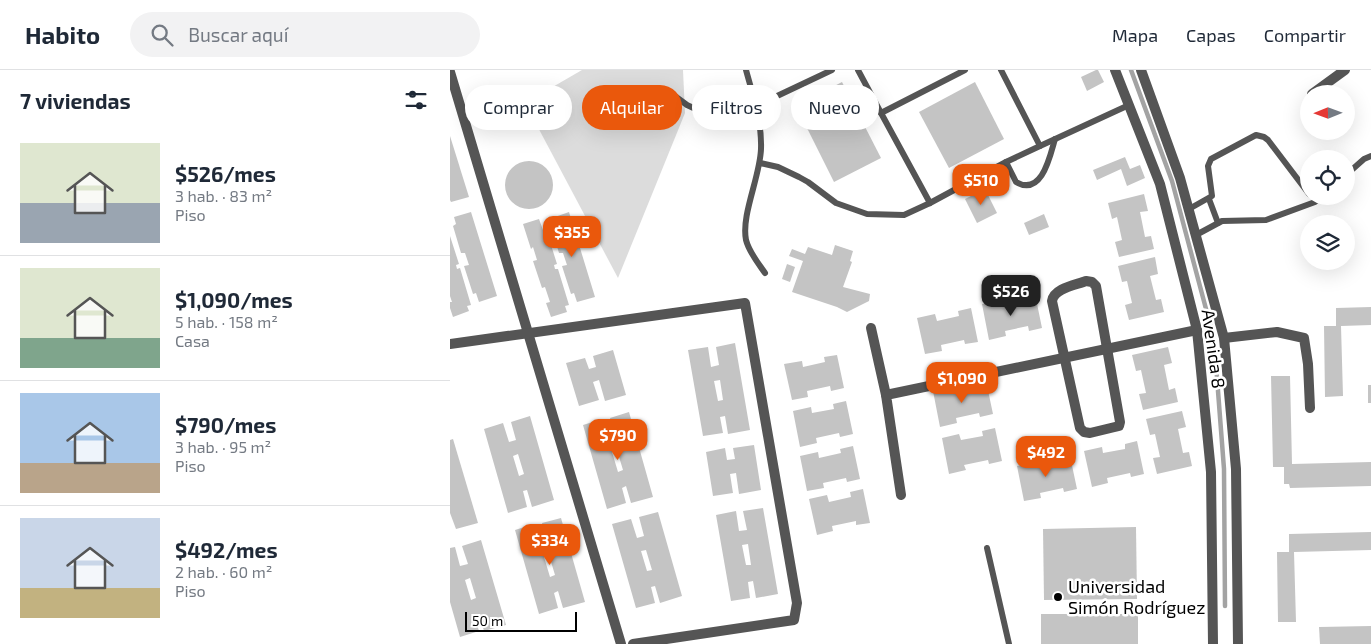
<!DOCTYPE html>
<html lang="es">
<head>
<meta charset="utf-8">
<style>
  :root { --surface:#fff; --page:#f2f2f3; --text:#1f2937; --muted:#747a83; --line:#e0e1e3; --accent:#ea580c }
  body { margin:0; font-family:"Exo 2",sans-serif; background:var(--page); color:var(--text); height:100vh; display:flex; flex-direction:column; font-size:19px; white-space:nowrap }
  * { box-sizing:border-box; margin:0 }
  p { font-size:16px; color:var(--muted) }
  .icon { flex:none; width:28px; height:28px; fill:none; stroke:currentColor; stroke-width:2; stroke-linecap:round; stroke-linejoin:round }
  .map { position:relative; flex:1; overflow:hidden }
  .drawer { display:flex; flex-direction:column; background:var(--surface); width:450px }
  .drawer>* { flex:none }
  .hud { position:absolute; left:15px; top:15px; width:475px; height:45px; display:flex; gap:10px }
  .needle { width:32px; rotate:269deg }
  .controls { position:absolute; left:850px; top:15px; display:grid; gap:10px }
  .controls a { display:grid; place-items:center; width:55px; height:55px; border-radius:50%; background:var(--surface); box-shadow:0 5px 20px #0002; font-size:25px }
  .scale { position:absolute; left:15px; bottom:12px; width:112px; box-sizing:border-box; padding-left:5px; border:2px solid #000; border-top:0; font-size:14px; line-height:18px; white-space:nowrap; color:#000; -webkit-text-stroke:4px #fff; paint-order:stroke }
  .price { position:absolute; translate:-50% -42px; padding:0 11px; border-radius:10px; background:var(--accent); color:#fff; font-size:16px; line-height:32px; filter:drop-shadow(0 1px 2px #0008) }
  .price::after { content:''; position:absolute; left:50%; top:30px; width:15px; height:11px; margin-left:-8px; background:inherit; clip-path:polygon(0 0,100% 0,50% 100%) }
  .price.current { background:#222; color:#fff }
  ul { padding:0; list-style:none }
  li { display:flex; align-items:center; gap:15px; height:125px; padding:0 20px }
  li+li { border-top:1px solid var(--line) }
  li span { display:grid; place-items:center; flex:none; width:140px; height:100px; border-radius:0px; color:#555 }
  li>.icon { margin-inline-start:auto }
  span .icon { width:60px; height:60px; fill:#fffc; stroke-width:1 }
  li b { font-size:21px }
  h2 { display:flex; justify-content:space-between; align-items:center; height:60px; padding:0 20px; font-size:21px }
  .pill { padding:0 18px; border-radius:22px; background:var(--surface); box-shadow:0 5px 20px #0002; font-size:18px; line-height:45px }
  .pill.current { background:var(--accent); color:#fff }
  header { display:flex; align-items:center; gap:30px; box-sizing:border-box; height:70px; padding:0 25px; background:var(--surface); border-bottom:1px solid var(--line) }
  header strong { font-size:24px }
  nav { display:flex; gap:28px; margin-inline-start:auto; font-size:18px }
  .search { width:350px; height:45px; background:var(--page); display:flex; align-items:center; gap:12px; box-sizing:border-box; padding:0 18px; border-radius:28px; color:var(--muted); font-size:19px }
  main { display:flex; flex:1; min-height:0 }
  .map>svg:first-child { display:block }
  .green { fill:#dcdcdc }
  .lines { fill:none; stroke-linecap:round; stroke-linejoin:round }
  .stream { stroke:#a3a3a3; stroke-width:4.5 }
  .building { fill:#c4c4c4; fill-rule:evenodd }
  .service { stroke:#555; stroke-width:6 }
  .minor { stroke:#555; stroke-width:10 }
  .poi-dot { fill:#000; stroke:#fff; stroke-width:2 }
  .labels { text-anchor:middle; stroke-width:5; stroke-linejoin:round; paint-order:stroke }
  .street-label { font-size:18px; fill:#000; stroke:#fff }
  .poi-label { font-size:18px; fill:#000; stroke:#fff; text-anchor:start }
</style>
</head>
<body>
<header>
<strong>Habito</strong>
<div class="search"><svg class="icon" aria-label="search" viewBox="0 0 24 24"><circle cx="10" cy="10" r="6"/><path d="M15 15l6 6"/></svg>Buscar aquí</div>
<nav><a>Mapa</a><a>Capas</a><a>Compartir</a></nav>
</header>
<main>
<section class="drawer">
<h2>7 viviendas<svg class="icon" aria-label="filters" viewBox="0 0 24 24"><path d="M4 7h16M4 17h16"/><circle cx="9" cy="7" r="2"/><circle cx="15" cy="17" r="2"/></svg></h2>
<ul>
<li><span style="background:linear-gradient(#dfe7d0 60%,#9aa5b1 0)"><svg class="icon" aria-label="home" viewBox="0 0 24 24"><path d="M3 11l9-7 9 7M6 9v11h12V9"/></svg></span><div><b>$526/mes</b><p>3 hab. · 83 m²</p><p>Piso</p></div></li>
<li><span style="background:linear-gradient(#dfe7d0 70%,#7fa58c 0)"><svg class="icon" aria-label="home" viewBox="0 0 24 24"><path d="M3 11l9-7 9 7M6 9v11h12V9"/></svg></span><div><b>$1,090/mes</b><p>5 hab. · 158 m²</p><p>Casa</p></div></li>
<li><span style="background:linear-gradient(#a9c7e8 70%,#b9a48a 0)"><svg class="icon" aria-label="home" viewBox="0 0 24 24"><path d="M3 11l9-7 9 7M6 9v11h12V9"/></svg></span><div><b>$790/mes</b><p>3 hab. · 95 m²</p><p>Piso</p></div></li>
<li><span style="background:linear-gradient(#c9d6e8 70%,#c2b280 0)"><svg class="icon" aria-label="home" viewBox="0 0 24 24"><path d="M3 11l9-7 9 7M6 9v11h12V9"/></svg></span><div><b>$492/mes</b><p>2 hab. · 60 m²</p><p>Piso</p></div></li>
</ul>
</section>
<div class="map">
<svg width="921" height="574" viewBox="0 0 921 574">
  <rect width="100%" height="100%" fill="#fff"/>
  <path class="green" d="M132 0H233L235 43 168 208 75 33Z"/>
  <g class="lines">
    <path class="stream" d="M681 0 722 111 764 269 774 399 775 536"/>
  </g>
  <g class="building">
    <path d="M646 0H648L654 12 637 21 631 7Z"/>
    <path d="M392 12 431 88 384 112 346 36Z"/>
    <path d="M525 12 554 69 499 98 469 42Z"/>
    <path d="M0 66 19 127 1 132 0 130Z"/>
    <path d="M675 87 680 99 690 95 695 108 677 116 671 99 647 110 643 100Z"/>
    <circle cx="79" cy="115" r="24"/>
    <path d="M535 119 547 143 527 153 515 129Z"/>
    <path d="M694 124 698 141 690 142 695 167 701 166 704 179 669 187 665 172 672 170 667 147 662 149 658 133Z"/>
    <path d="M21 142 47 226 29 232 26 223 23 224 14 196 19 195 15 183H11L3 156 6 154 4 147Z"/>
    <path d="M119 142 145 227 127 232 124 223 121 224 112 196 117 195 113 183H109L101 156 104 154 102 148Z"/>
    <path d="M594 144 599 157 579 165 574 153Z"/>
    <path d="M89 149 93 160 96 159 107 194 104 195 105 199H108L119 235 115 236 117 242 101 247 96 233 100 232 95 217 92 218 83 191 87 190 83 177 81 179 73 154Z"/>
    <path d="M0 166 9 194 6 195 7 199 10 198 21 235 17 236 19 241 3 247 0 238V232H2L0 226Z"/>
    <path d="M385 175 403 181 400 191 402 192 393 217 420 224 419 231 397 242 387 237 342 222 353 191 339 186 342 179 355 184 358 177 382 185Z"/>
    <path d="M705 187 708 204 700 206 706 230 711 229 714 242 679 250 675 235 682 233 677 211 672 212 668 196Z"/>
    <path d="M337 194 345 197 340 212 332 209Z"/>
    <path d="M585 224 592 258 579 261 578 256 555 261 556 266 539 270 532 234 550 231 551 237 573 232 572 227Z"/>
    <path d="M921 237V255L891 256 893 326 875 327 874 256H886V238Z"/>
    <path d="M521 238 528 272 515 274 514 270 491 275 492 281 475 284 467 248 485 244 487 251 509 246 508 241Z"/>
    <path d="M285 273 300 360 278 364 275 346 270 347 273 363 253 366 238 280 258 277 261 297 269 295 266 277ZM270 310 273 330 268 331 264 311Z"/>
    <path d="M718 277 722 293 714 295 719 320 725 318 728 332 693 340 689 324 696 323 691 300 686 301 682 285Z"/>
    <path d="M163 280 176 325 155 331 149 310 143 312 149 330 129 336 116 293 135 288 139 299 146 297 143 286Z"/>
    <path d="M387 285 394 318 381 321 380 316 357 321 358 327 342 330 334 294 352 291 353 297 375 292 374 287Z"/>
    <path d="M821 306H840L842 394 921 392V416L840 418 839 414H834V397H823Z"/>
    <path d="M536 311 543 344 530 347 529 343 506 348 507 353 490 357 483 321 501 317 502 323 524 319 523 314Z"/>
    <rect x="918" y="315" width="3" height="18"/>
    <path d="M396 331 403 364 390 367 389 363 366 368 367 373 350 377 343 341 361 337 362 343 384 339 383 334Z"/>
    <path d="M732 341 736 357 728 359 733 383 739 382 742 396 707 404 703 388 710 387 705 364 700 365 696 349Z"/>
    <path d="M179 342 203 427 181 433 176 416 172 418 176 433 157 439 133 355 152 349 158 368 165 366 160 348ZM167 380 173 400 168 402 162 382Z"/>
    <path d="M80 346 104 430 82 437 77 420 73 421 77 437 58 443 34 359 53 353 59 372 66 370 61 352ZM68 384 74 404 69 406 63 386Z"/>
    <path d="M545 358 552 391 539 394 538 390 514 395 516 400 499 404 492 368 509 364 511 370 533 366 532 361Z"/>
    <path d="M3 369 28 453 6 459 0 443V370Z"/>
    <path d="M687 371 694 404 681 407 680 403 657 408 658 413 642 417 634 381 652 377 653 383 675 379V374Z"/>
    <path d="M304 375 311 420 289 424 286 403 280 404 283 423 263 426 256 382 275 378 277 390 285 389 283 378Z"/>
    <path d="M403 376 410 409 397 412 396 408 373 413 374 418 357 421 350 386 368 382 369 388 391 383 390 379Z"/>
    <path d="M620 386 627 419 614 422 613 418 590 423 591 428 574 431 567 396 585 392 586 398 608 393 607 388Z"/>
    <path d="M413 419 420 453 406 455V451L382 456 383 461 367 465 359 429 377 425 379 432 401 427 400 422Z"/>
    <path d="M313 438 328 524 306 528 303 511 298 512 300 528 281 531 266 445 286 441 289 461 297 460 293 441ZM298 474 301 495H296L292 475Z"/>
    <path d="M208 442 232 526 210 533 205 516 201 517 205 533 186 538 162 454 181 449 187 468 194 466 189 447ZM196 480 202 500 197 501 191 481Z"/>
    <path d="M111 448 135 532 113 538 108 521 104 523 108 538 89 544 65 460 84 454 90 473 97 471 92 453ZM99 485 105 505 100 507 94 487Z"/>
    <path d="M686 457 687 529 594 530 593 459Z"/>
    <path d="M921 462V480L844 482 846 552H828L827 482H839V464Z"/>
    <path d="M31 470 56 555 34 561 29 544 24 545 29 561 10 567 0 532V478L5 477 10 496 18 494 12 476ZM20 508 26 528 21 530 15 510Z"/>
    <rect x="591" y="544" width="97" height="30"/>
    <path d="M921 556V574H870L869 557Z"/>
  </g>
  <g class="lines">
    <g class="service">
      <path d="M296 0C303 26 312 51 311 79 310 107 291 145 296 170 299 182 308 193 315 203"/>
      <path d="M408 0 431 43"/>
      <path d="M218 21 237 35 252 42 263 45 306 36 382 0"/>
      <path d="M590 76 679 35"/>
      <path d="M556 92 566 112C592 127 600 86 605 69"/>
      <path d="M310 93 328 97 349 107 358 112 386 133 417 144 454 145 480 133 556 92 590 76 551 0"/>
      <path d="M896 105 914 89 921 86"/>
      <path d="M759 129 768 153"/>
      <path d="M480 133 431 43 515 0"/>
      <path d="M739 139 762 126 758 96 761 89 806 65 814 67 818 70 859 124"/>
      <path d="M746 165 772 151 816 150 865 132 872 126"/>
      <path d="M537 478 559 574"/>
    </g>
    <g class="minor">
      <path d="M665 0 710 114 747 260 761 402 763 574"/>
      <path d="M691 0 730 108 774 268 786 399 788 574"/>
      <path d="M0 2 171 574"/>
      <path d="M862 24 895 0"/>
      <path d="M636 211 642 212 646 216 670 352 669 356 640 363 634 362 630 358 602 231C604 218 626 215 636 211Z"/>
      <path d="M421 258 436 325"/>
      <path d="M774 268 827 262 854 268 858 294 860 338"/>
      <path d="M0 274 295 233 347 533 344 550 183 574"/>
      <path d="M451 425 436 325 747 260"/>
    </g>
  </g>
  <circle class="poi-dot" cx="608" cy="527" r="5"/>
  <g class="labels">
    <g class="street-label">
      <text transform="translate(763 279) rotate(82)" y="6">Avenida 8</text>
    </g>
    <g class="poi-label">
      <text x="618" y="523">Universidad<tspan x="618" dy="21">Simón Rodríguez</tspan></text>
    </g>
  </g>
</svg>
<div class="controls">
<a><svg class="needle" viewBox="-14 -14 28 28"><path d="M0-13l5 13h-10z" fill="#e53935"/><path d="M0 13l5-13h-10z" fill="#747a83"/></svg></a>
<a><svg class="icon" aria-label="locate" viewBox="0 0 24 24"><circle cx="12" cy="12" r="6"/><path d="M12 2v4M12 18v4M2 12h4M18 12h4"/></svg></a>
<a><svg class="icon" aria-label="layers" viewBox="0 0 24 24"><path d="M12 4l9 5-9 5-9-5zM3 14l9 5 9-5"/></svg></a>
</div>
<div class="scale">50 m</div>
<b class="price" style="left:531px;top:136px">$510</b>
<b class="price" style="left:122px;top:188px">$355</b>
<b class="price current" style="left:561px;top:247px">$526</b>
<b class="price" style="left:512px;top:334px">$1,090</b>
<b class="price" style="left:168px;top:391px">$790</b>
<b class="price" style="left:596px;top:408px">$492</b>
<b class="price" style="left:100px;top:496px">$334</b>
<div class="hud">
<a class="pill">Comprar</a>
<a class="pill current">Alquilar</a>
<a class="pill">Filtros</a>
<a class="pill">Nuevo</a>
</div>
</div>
</main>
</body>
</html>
